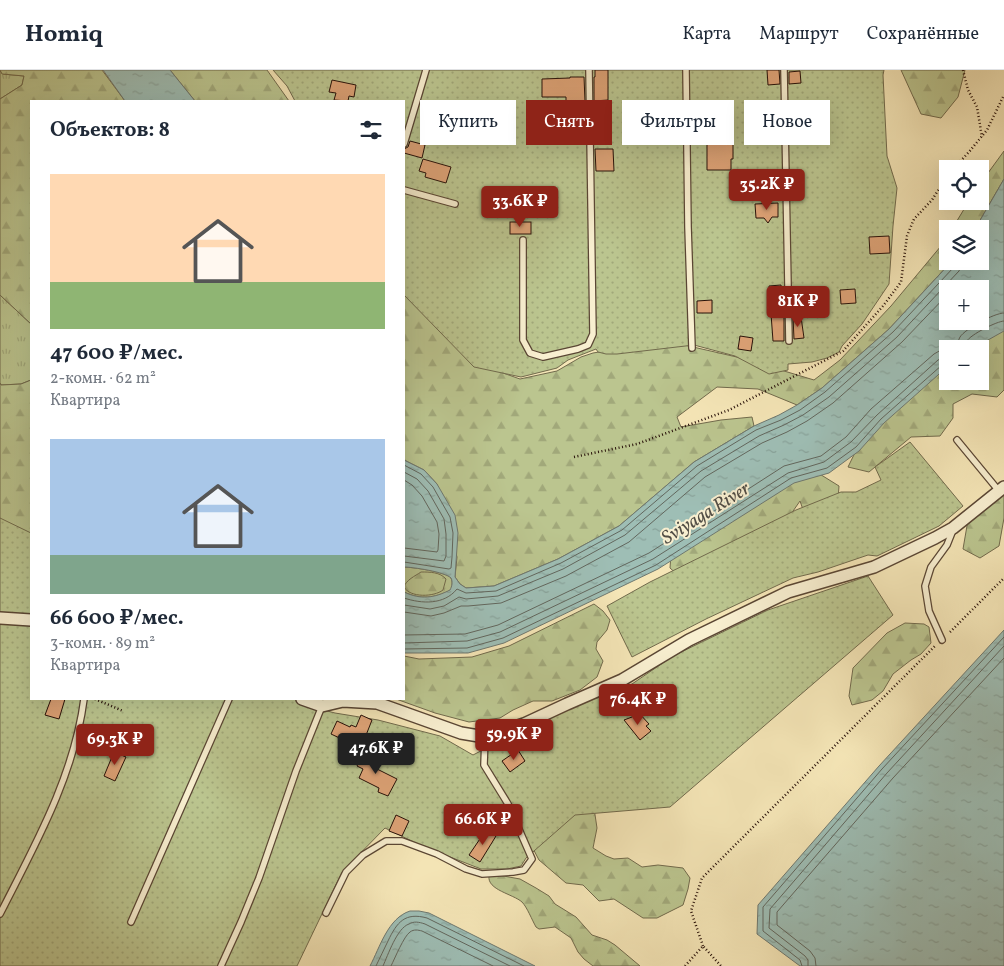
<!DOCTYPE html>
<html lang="ru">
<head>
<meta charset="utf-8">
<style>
  :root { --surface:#fff; --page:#f2f2f3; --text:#1f2937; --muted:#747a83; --line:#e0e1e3; --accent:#8f2418 }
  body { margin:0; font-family:Vollkorn,serif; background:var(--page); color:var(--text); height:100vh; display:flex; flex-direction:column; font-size:19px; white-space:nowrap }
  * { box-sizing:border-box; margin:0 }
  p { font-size:16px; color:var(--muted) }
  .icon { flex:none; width:28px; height:28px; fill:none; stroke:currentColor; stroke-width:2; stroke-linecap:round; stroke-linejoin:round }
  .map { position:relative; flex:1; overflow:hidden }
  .panel { position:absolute; left:30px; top:30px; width:375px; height:600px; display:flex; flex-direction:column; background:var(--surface); border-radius:0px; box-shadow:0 5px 20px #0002 }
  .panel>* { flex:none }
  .top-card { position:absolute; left:420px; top:30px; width:475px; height:45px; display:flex; gap:10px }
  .fabs { position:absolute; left:939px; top:90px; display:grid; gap:10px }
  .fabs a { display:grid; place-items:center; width:50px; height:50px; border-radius:0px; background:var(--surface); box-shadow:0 5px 20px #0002; font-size:25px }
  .price { position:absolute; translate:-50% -42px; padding:0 11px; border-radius:5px; background:var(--accent); color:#fff; font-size:16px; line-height:32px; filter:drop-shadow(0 1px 2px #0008) }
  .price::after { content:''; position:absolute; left:50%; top:30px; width:15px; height:11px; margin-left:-8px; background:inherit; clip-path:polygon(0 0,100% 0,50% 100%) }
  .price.active { background:#222; color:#fff }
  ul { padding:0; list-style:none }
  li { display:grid; align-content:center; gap:10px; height:265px; padding:0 20px }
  li span { display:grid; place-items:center; height:155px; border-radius:0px; color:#555 }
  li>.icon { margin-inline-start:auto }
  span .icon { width:90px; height:90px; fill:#fffc; stroke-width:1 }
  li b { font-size:21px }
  h2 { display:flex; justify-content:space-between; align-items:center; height:60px; padding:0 20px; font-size:21px }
  .chip { padding:0 18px; border-radius:0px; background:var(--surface); box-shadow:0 5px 20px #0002; font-size:18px; line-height:45px }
  .chip.active { background:var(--accent); color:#fff }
  header { display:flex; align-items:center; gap:30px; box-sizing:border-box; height:70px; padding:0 25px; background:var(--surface); border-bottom:1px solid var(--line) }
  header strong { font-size:24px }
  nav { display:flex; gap:28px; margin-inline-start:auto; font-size:18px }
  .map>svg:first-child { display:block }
  .grass { fill:url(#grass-tufts); stroke:#716a4c }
  .forest { fill:url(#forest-firs); stroke:#716a4c }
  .garden { fill:url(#garden-dots); stroke:#716a4c }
  .water { fill:url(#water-ripples); stroke:#6e7870; fill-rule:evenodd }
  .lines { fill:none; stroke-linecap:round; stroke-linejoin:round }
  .shore { stroke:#62675e; stroke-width:1 }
  .building { fill:#dea377; stroke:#271008 }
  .lane-casing { stroke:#5a4634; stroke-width:8 }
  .street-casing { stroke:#5a4634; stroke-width:14 }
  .path { stroke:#271008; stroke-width:2.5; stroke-dasharray:1 2.5; stroke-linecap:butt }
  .lane { stroke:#f8efd0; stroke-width:5.5 }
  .street { stroke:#f8efd0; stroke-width:11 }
  .labels { text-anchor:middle; stroke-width:4; stroke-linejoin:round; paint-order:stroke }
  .water-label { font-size:19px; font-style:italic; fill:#514d45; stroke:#f8efd0 }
</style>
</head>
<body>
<header>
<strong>Homiq</strong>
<nav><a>Карта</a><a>Маршрут</a><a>Сохранённые</a></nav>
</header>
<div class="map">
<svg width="1004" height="896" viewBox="0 0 1004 896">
  <defs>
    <pattern id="grass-tufts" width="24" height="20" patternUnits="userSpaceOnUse" patternTransform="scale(1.25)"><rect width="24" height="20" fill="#bbc58f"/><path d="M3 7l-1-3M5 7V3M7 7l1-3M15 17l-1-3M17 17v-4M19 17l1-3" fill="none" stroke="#a1a87a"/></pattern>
    <pattern id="forest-firs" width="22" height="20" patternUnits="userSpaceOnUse" patternTransform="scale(1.25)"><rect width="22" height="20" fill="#bbc58f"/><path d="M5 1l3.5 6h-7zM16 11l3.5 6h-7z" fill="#a1a87a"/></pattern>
    <pattern id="garden-dots" width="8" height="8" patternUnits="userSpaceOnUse" patternTransform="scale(1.25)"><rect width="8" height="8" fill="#bbc58f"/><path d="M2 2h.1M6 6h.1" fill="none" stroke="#a1a87a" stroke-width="1.8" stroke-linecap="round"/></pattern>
    <pattern id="water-ripples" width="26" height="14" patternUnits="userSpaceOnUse" patternTransform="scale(1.25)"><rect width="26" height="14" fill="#9ebeb5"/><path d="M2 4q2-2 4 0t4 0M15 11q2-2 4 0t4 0" fill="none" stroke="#88a29a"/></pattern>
  </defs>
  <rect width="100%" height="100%" fill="#f5e6b7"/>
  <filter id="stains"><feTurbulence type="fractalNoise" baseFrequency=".004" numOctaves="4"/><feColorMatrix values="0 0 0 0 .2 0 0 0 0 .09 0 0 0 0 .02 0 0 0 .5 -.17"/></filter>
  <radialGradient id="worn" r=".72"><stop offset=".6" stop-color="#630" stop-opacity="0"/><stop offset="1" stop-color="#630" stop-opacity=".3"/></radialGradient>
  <g class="grass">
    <path d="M0 1 3 4 24 6 22 15 0 29Z"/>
    <path d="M0 225 31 254V310L21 314 1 315 0 313Z"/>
    <path d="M404 497C412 497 446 502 451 508 453 512 452 516 451 520 435 528 421 530 404 522Z"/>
  </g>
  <g class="forest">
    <path d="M0 0H102L125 31H31V254L0 225V29L22 15 24 6 2 4Z"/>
    <path d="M170 0H267L289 31H195Z"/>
    <path d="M901 0H965L958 27 941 48 921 44Z"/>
    <path d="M1004 81V109L975 159H952L969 131H980V114Z"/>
    <path d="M947 166 948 191H952L889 259 822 318 797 335 758 319 717 317 677 347 681 357 721 350 752 347 754 356 694 392 619 456 558 489 494 516 466 518 460 514 455 507 457 487 437 414 424 400 404 390V209L475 293 520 309 557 301 581 287 593 283 667 271 741 288 814 310 840 290 891 236 941 176Z"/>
    <path d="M980 251 1004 253V320L997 327 972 324 953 334V348L940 366 911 367 869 402 848 397 868 356 947 288 948 311H980V279H957Z"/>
    <path d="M31 310V472L0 458V313L1 315 21 314Z"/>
    <path d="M810 398 839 416 837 444 807 451 800 431 782 457 688 514 670 498 672 470Z"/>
    <path d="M1004 419V448L999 476 980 488 963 479 968 450Z"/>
    <path d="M421 502C430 502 440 502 446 509L443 520C434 527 410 528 404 517 406 510 415 506 421 502Z"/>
    <path d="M594 534 603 541 610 550 607 560 597 572 596 579 603 591 597 607 580 620 552 631H533L513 640 500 648 469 652 435 643 396 629H404V586L419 589 472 587 509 576Z"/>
    <path d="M905 553 924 554 929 557 931 573 921 584 911 590 893 604 883 621 872 630 852 635 849 626 853 598 887 563Z"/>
    <path d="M594 738 597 758 593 778 606 786 614 789 628 788 642 797 658 795 683 798 690 808 688 819 683 835 657 848H643L614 829 599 831 583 815 566 813 539 790 529 771 543 748Z"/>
    <path d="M498 805 520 809 536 818 549 826 555 834 576 847 592 865 607 870 615 875 640 896H593L584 889 578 882 571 868 555 857 539 859 536 857C532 850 527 837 522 832 513 824 487 820 489 806Z"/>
  </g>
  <g class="garden">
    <path d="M273 0H884L883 5 887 86 897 118 893 156 889 214 862 254 842 276 839 282 827 288 812 292 788 294V300L769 304 735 286 694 275 617 284H606L598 282 596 279 568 290 557 298 521 307 474 297 404 225V31H295L287 16Z"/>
    <path d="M910 372 963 436 939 456 877 486 868 485 818 502 793 508 706 549 632 587 607 536 650 512 796 440 841 422H856L881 410 875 397Z"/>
    <path d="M0 448 31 463V629H306L304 635 335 643 378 650 440 666 473 685 558 641 632 614 673 586 768 540 868 506 893 545 670 737 575 745 526 788 521 796 507 799H481L422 776 385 758 342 802 297 896H0Z"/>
  </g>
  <g class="water">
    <path d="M103 0H170L195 31H125Z"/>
    <path d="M1004 109V261L972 279H948L947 297 884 353 859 381 829 403 794 413 658 499 504 573 468 583H404V522C421 530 434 528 450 520 452 516 453 512 451 508 446 502 412 497 404 497V390L424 400 437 414 455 445 458 463 455 507 460 514 466 518 494 516 558 489 619 456 694 392 754 356 779 345 797 335 822 318 889 259 952 191H980V159H975ZM948 219H980V251H948Z"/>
    <path d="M1004 560V896H800L757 864 758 835 879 696Z"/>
    <path d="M410 841H419L429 843 535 896H370C380 877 388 848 410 841Z"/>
  </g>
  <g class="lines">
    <g class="shore">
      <path d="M957 279C957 274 958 271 960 267 965 259 994 243 1004 243"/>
      <path d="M965 279C965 275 964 274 967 271 970 265 997 251 1004 251"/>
      <path d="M404 395 421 404 433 417 450 447 453 463 452 487 451 498 449 499 404 492"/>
      <path d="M404 402 417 409 428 421 444 449 446 464V486L444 491 404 486"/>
      <path d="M404 410 412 415 422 426 437 452 439 464 438 480 437 482 404 478"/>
      <path d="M404 528C422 534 444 535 457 519L466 523 496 521 561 493 622 460 697 396 756 360 781 350 800 340 825 322 893 262 954 197 956 191"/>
      <path d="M404 535 430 539 444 536 459 527 466 529 498 526 563 499 625 465 701 401 759 366 784 355 803 345 829 327 897 267 959 201 961 196 962 191"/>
      <path d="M404 542 431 546 444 543 461 536H468L501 533 566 506 629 472 705 407 762 373 787 362 807 351 833 333 902 272 948 224"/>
      <path d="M404 565 465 564 498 555 649 483 784 396 821 386 846 367 871 339 934 284 941 280H948"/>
      <path d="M404 573 467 571 500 562 653 489 788 403 824 392 851 372 877 345 938 290 943 288 948 287"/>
      <path d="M404 579 467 578 503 568 656 495 791 408 827 398 856 377 881 349 942 295 948 293"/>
      <path d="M376 896C380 888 384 879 388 871 397 852 405 842 427 848L524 896"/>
      <path d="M383 896C388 885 397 858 409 854 414 851 419 852 425 854L510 896"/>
      <path d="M391 896C395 888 404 866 410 862 414 859 418 860 422 861L493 896"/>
      <path d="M802 896 800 890 763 861V837L882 699 1004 567"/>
      <path d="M808 896V890L805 886 769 858 770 839 887 703 1004 576"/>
      <path d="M816 896 815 888 810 881 777 855V842L893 708 1004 588"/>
    </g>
  </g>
  <g class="building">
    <path d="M595 0H608V30L594 31V7H595Z"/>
    <path d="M767 0H779L780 14 768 15Z"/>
    <path d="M800 1 801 13 789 14V2Z"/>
    <path d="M570 7H584L585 31H566V27H542V9L570 8Z"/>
    <path d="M332 10 356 15 354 27 349 26 348 31 334 30 336 23 329 22Z"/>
    <path d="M780 45V60H772L770 46Z"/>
    <rect x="790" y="45" width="11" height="15"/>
    <path d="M707 66H733V89H731V100H707Z"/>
    <path d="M410 71 425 75 422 88 404 83V79L408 77Z"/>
    <path d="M595 79H613L614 101H596Z"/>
    <path d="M423 89 451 97 446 113 425 107 426 103 419 101Z"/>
    <path d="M778 133V147H772L768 153 764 148H756L755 134Z"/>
    <rect x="510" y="152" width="21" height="12"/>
    <path d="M889 166 890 183 870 184 869 167Z"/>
    <path d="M781 215 783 247H784V271H773L769 216Z"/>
    <path d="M855 219 856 233 841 234 840 220Z"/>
    <path d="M712 230V243H697V231Z"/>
    <path d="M793 247H801L804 268 794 269Z"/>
    <path d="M740 266 753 268 751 281 738 279Z"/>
    <path d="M51 629H65L59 649 45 645Z"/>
    <path d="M638 642 649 654 646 656 651 661 640 670 624 650 632 647Z"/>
    <path d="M361 645 372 650 361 678 331 664 337 651 350 657 351 655 356 657Z"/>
    <path d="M518 680 525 691 510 702 502 691Z"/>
    <path d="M114 682 126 687 115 711 104 706Z"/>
    <path d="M363 683 378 690 375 698 397 709 388 726 378 722 379 718 359 708 363 699 357 696Z"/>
    <path d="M396 745 409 751 402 766 389 761Z"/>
    <path d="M486 760 496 766 480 792 469 785Z"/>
  </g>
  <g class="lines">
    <defs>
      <g id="lane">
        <path d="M686 0 688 157 692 278"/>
        <path d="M784 0 789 271"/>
        <path d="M404 74 426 0"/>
        <path d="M404 120 455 134"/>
        <path d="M523 170V270L530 283 543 287 578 279 588 275 593 264 589 0"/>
        <path d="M957 370 999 421"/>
        <path d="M942 570 929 541 925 516 931 497 947 475 953 460"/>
        <path d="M326 843 346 802 363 785 386 771H402L437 784 466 799 482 804 513 802 524 800 532 789 508 734 484 695 485 667"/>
        <path d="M0 844C35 775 74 706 84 629"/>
        <path d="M131 852 229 629"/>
        <path d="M221 896 241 852 259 808 296 701 322 636"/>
      </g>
      <g id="street">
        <path d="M0 548 31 550"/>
        <path d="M302 629 322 636 343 631 377 633 461 663 485 667 524 654 567 634 622 610 689 570 788 522 874 497 935 468 953 458 1004 417"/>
      </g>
    </defs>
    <use href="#lane" class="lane-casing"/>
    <use href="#street" class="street-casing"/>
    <g class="path">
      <path d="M963 0 968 20 977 37 982 67"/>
      <path d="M953 99 969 82 987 60 1004 25"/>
      <path d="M574 387 637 374 729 340 843 281 883 236 901 212 907 166 914 149 932 130 948 105"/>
      <path d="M950 562 1004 508"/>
      <path d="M95 629 123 641"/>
      <path d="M703 876 691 841 702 808 935 576"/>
      <path d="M685 896 703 876 721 896"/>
    </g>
    <use href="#lane" class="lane"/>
    <use href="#street" class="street"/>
  </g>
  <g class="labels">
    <g class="water-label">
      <text transform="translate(705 442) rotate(-32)" y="7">Sviyaga River</text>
    </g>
  </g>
  <rect width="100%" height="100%" filter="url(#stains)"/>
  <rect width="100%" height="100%" fill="url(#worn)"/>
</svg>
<div class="fabs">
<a><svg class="icon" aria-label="locate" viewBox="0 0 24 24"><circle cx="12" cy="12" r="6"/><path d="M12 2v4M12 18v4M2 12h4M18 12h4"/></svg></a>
<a><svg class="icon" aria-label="layers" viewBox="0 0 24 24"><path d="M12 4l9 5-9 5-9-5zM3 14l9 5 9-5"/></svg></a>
<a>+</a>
<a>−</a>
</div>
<b class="price" style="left:767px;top:141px">35.2K ₽</b>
<b class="price" style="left:520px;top:158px">33.6K ₽</b>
<b class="price" style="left:798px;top:258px">81K ₽</b>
<b class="price" style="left:638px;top:656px">76.4K ₽</b>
<b class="price" style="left:514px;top:691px">59.9K ₽</b>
<b class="price" style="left:115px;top:696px">69.3K ₽</b>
<b class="price active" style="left:376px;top:705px">47.6K ₽</b>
<b class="price" style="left:483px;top:776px">66.6K ₽</b>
<div class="top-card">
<a class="chip">Купить</a>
<a class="chip active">Снять</a>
<a class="chip">Фильтры</a>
<a class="chip">Новое</a>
</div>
<section class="panel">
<h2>Объектов: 8<svg class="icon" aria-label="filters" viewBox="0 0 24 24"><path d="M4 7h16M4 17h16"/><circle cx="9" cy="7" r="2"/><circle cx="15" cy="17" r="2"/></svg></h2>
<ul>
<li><span style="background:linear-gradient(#ffd9b3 70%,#8fb573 0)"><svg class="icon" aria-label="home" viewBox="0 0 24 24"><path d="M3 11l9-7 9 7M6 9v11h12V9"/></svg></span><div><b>47 600 ₽/мес.</b><p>2-комн. · 62 m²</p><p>Квартира</p></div></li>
<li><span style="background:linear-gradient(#a9c7e8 75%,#7fa58c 0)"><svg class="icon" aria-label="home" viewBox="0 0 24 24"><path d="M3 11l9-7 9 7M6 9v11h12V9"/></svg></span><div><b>66 600 ₽/мес.</b><p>3-комн. · 89 m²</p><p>Квартира</p></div></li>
</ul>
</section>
</div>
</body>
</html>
